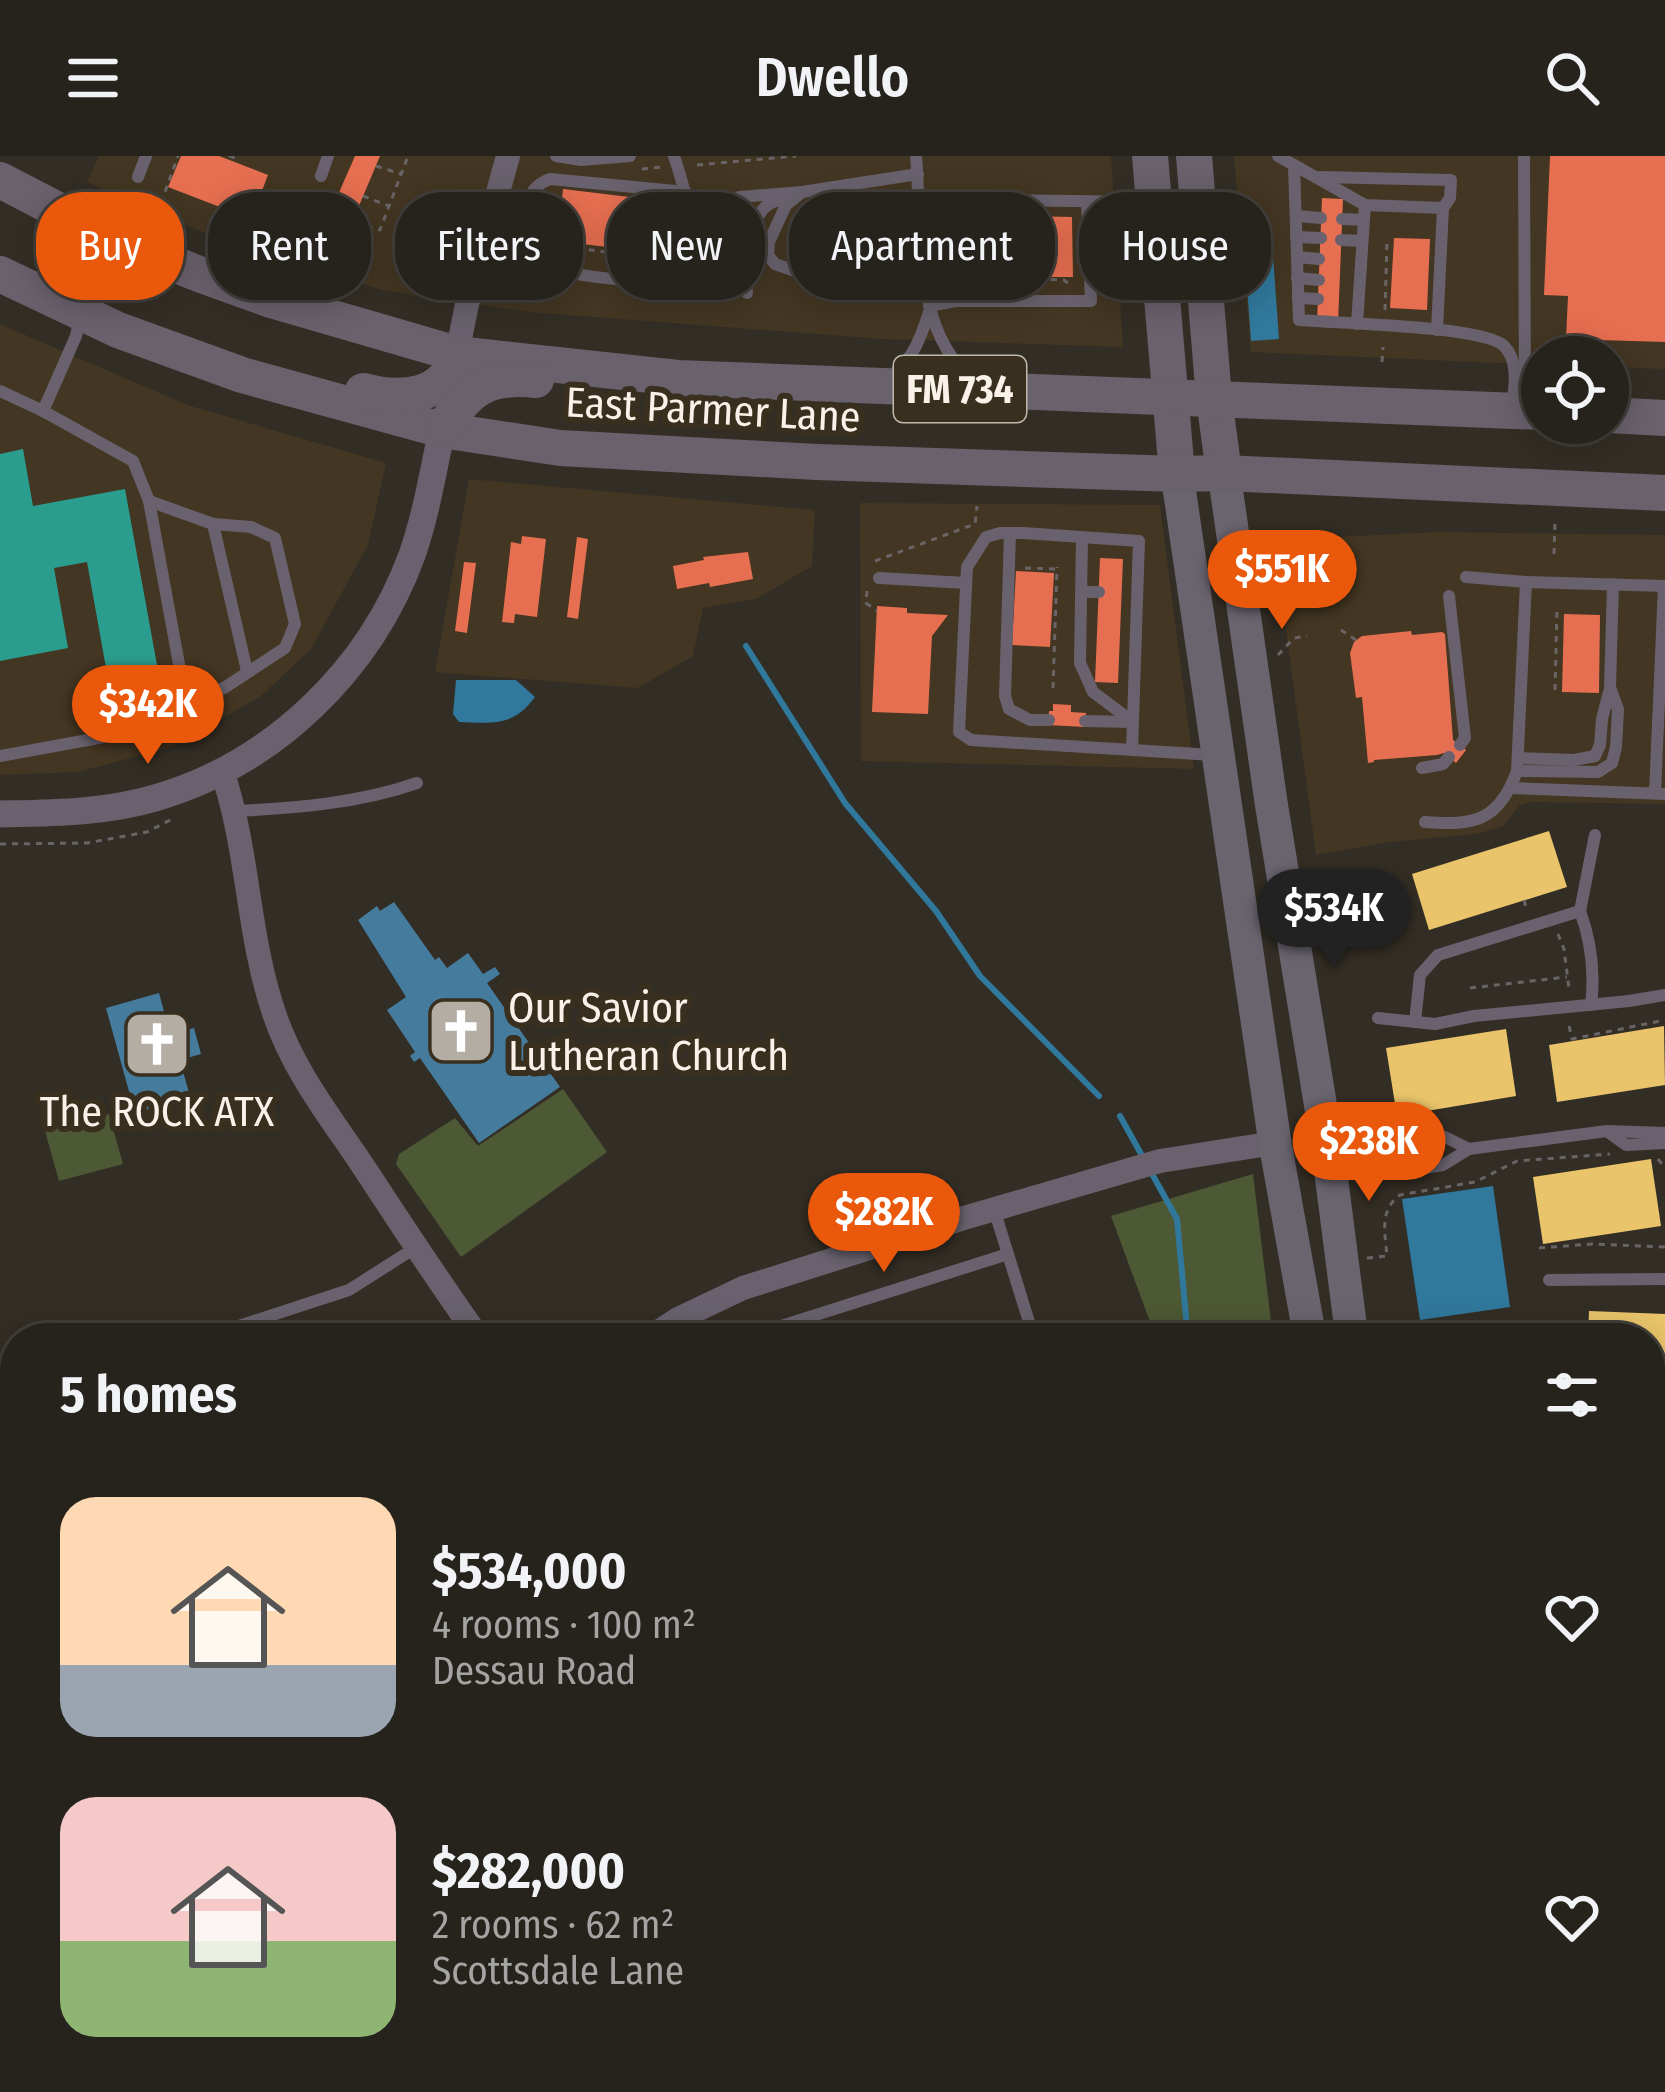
<!DOCTYPE html>
<html lang="en">
<head>
<meta charset="utf-8">
<style>
  :root { --surface:#26221c; --page:#322f29; --text:#f1f3f6; --muted:#a4a4a3; --line:#423f3b; --accent:#ea580c }
  body { margin:0; font-family:"Fira Sans Condensed",sans-serif; background:var(--page); color:var(--text); height:100vh; display:flex; flex-direction:column; font-size:45px; white-space:nowrap }
  * { box-sizing:border-box; margin:0 }
  p { font-size:39px; color:var(--muted) }
  .icon { flex:none; width:66px; height:66px; fill:none; stroke:currentColor; stroke-width:2; stroke-linecap:round; stroke-linejoin:round }
  .map { position:relative; flex:1; overflow:hidden }
  .sheet { position:absolute; left:0px; top:1167px; width:1665px; height:771px; display:flex; flex-direction:column; background:var(--surface); border-radius:48px 48px 0 0; box-shadow:0 6px 30px #0003,0 0 0 3px var(--line) }
  .sheet>* { flex:none }
  .banner { position:absolute; left:36px; top:36px; width:1593px; height:108px; display:flex; gap:24px }
  .fabs { position:absolute; left:1521px; top:180px; display:grid; gap:24px }
  .fabs a { display:grid; place-items:center; width:108px; height:108px; border-radius:50%; background:var(--surface); box-shadow:0 6px 30px #0003,0 0 0 3px var(--line); font-size:60px }
  .price { position:absolute; translate:-50% -102px; padding:0 27px; border-radius:42px; background:var(--accent); color:#fff; font-size:39px; line-height:78px; filter:drop-shadow(0 3px 6px #0008) }
  .price::after { content:''; position:absolute; left:50%; top:72px; width:36px; height:27px; margin-left:-18px; background:inherit; clip-path:polygon(0 0,100% 0,50% 100%) }
  .price.selected { background:#222; color:#fff }
  ul { padding:0; list-style:none }
  li { display:flex; align-items:center; gap:36px; height:300px; padding:0 60px }
  li span { display:grid; place-items:center; flex:none; width:336px; height:240px; border-radius:36px; color:#555 }
  li>.icon { margin-inline-start:auto }
  span .icon { width:144px; height:144px; fill:#fffc; stroke-width:1 }
  li b { font-size:51px }
  h2 { display:flex; justify-content:space-between; align-items:center; height:144px; padding:0 60px; font-size:51px }
  .tag { padding:0 42px; border-radius:48px; background:var(--surface); box-shadow:0 6px 30px #0003,0 0 0 3px var(--line); font-size:42px; line-height:108px }
  .tag.selected { background:var(--accent); color:#fff }
  header { display:flex; justify-content:space-between; align-items:center; height:156px; padding:0 60px; background:var(--surface); font-size:54px; font-weight:600 }
  .map>svg:first-child { display:block }
  .built { fill:#433622 }
  .green { fill:#4d5834 }
  .water { fill:#30789c }
  .homes { fill:#e9c46a }
  .shops { fill:#e76f51 }
  .schools { fill:#2a9d8f }
  .public { fill:#457b9d }
  .lines { fill:none; stroke-linecap:round; stroke-linejoin:round }
  .stream { stroke:#30789c; stroke-width:6 }
  .path { stroke:#696466; stroke-width:3; stroke-dasharray:6 6; stroke-linecap:butt }
  .service { stroke:#69626e; stroke-width:12 }
  .minor { stroke:#69626e; stroke-width:24 }
  .tertiary { stroke:#69626e; stroke-width:27 }
  .secondary { stroke:#6a646f; stroke-width:33 }
  .primary { stroke:#69616c; stroke-width:36 }
  .labels { text-anchor:middle; stroke-width:12; stroke-linejoin:round; paint-order:stroke }
  .shield { fill:#392f1f; stroke:#bfb8ac; stroke-width:3 }
  .shield-label { font-size:39px; font-weight:bold; fill:#f9f2e8 }
  .street-label { font-size:42px; fill:#f9f2e8; stroke:#392f1f }
  .poi-label { font-size:42px; fill:#f9f2e8; stroke:#392f1f; text-anchor:start }
</style>
</head>
<body>
<header><svg class="icon" aria-label="menu" viewBox="0 0 24 24"><path d="M4 6h16M4 12h16M4 18h16"/></svg>Dwello<svg class="icon" aria-label="search" viewBox="0 0 24 24"><circle cx="10" cy="10" r="6"/><path d="M15 15l6 6"/></svg></header>
<div class="map">
<svg width="1665" height="1936" viewBox="0 0 1665 1936">
  <rect width="100%" height="100%" fill="#332e25"/>
  <g class="built">
    <path d="M99 0H1111L1123 191 883 183 530 156 382 134 207 78 87 26Z"/>
    <path d="M1234 0H1665V213L1608 211V201H1542V209L1251 196Z"/>
    <path d="M0 168 187 249 386 307 368 389 311 493 261 540 172 591 78 616 0 619Z"/>
    <path d="M469 323 815 354 812 410 756 443 703 452 693 500 638 532 435 516Z"/>
    <path d="M860 347 1160 349 1194 613 861 605Z"/>
    <path d="M1438 376 1665 379V648L1532 646 1520 649 1502 671 1476 678 1389 686 1316 699 1274 384Z"/>
  </g>
  <g class="green">
    <path d="M563 933 607 996 461 1101 396 1008 399 998 455 962 478 990Z"/>
    <path d="M109 958 123 1008 59 1025 45 975Z"/>
    <path d="M1253 1018 1273 1182H1156L1111 1060Z"/>
    <path d="M0 1405 15 1465V1923H126L129 1936H0Z"/>
    <path d="M1015 1923H1231L1229 1936H1016Z"/>
  </g>
  <g class="water">
    <path d="M1272 86 1279 183 1251 185 1244 88Z"/>
    <path d="M456 524H516L535 541C513 571 493 567 459 566L453 558Z"/>
    <path d="M1493 1030 1510 1151 1420 1164 1402 1043Z"/>
  </g>
  <g class="homes">
    <path d="M1549 675 1567 731 1429 774 1412 718Z"/>
    <path d="M1664 870 1665 929 1557 946 1549 889Z"/>
    <path d="M1506 873 1516 940 1397 960 1386 892Z"/>
    <path d="M1651 1003 1661 1070 1543 1088 1533 1021Z"/>
    <path d="M1589 1155 1665 1158V1235L1650 1234V1182H1588Z"/>
    <path d="M1665 1321V1447H1650V1322Z"/>
    <path d="M1412 1923H1481L1505 1926 1506 1923 1532 1926 1531 1935 1410 1936Z"/>
  </g>
  <g class="shops">
    <path d="M181 0H219L268 19 251 63 168 31Z"/>
    <path d="M355 0H380L356 57 334 48Z"/>
    <path d="M1550 0H1665V186L1566 183 1568 140 1544 139Z"/>
    <path d="M563 33 671 46 668 67 675 68 672 97H668V102L651 100V96L556 85 554 96 530 93 531 82 527 81 529 70 532 71 535 40 562 43Z"/>
    <path d="M1322 42 1343 43 1338 167 1317 166Z"/>
    <path d="M976 59 1072 61 1073 121H1007V114H973L971 66 976 64Z"/>
    <path d="M881 63 886 107 806 116 801 73Z"/>
    <path d="M1394 82 1430 83 1427 154 1390 152Z"/>
    <path d="M522 380 546 383 537 461 515 458 514 467 502 466 511 386 521 388Z"/>
    <path d="M577 381 588 383 578 463 567 461Z"/>
    <path d="M748 396 753 423 710 431 709 427 677 433 673 410 704 404 703 401Z"/>
    <path d="M1100 402 1123 403 1118 527 1095 526Z"/>
    <path d="M464 406 476 407 467 477 455 475Z"/>
    <path d="M1016 415 1054 417 1050 491 1012 489Z"/>
    <path d="M877 450 907 452V457L948 459 932 480 928 558 872 556Z"/>
    <path d="M1564 458 1600 459 1599 537 1562 536Z"/>
    <path d="M1411 475 1412 479 1442 476 1445 478 1453 584 1466 594 1456 607 1444 597 1437 599 1374 604V606L1368 607 1362 541 1356 542 1350 497 1354 486 1362 480Z"/>
    <path d="M1053 548 1071 549V556L1086 557 1085 571 1048 569 1049 555H1053Z"/>
  </g>
  <path class="schools" d="M23 293 33 350 125 333 165 553 115 562 87 406 54 412 68 492 0 505V298Z"/>
  <g class="public">
    <path d="M394 746 435 804 439 801 447 812 468 797 483 818 495 811 500 818 487 827 560 931 479 987 420 902 414 906 410 900 415 896 387 854 406 841 358 764 377 750 380 755Z"/>
    <path d="M159 837 170 878 194 872 201 898 180 904 190 941 135 957 106 852Z"/>
    <path d="M463 1923H572L579 1931 573 1936H474Z"/>
  </g>
  <g class="lines">
    <g class="stream">
      <path d="M746 490 845 647 936 755 980 820 1099 940"/>
      <path d="M1120 960 1145 1005"/>
      <path d="M1151 1016 1177 1063 1188 1182"/>
      <path d="M1046 1936 1047 1923"/>
    </g>
    <g class="path">
      <path d="M229 0 235 2"/>
      <path d="M697 9 796 0"/>
      <path d="M376 10 401 18"/>
      <path d="M642 13 662 11"/>
      <path d="M363 40 389 50"/>
      <path d="M161 47 178 0"/>
      <path d="M334 48 331 58 380 74 408 0"/>
      <path d="M899 56 902 88"/>
      <path d="M801 57 802 66 897 57V50"/>
      <path d="M547 96 560 97 561 90 675 105"/>
      <path d="M979 121 1064 124 1071 130"/>
      <path d="M1385 154 1387 84"/>
      <path d="M1382 206 1383 191"/>
      <path d="M1554 398 1555 363"/>
      <path d="M875 405 975 368 977 350"/>
      <path d="M1025 412 1057 413"/>
      <path d="M867 435 866 447 877 455"/>
      <path d="M1341 474 1356 484"/>
      <path d="M1278 499 1294 482 1307 480"/>
      <path d="M1053 532 1057 411"/>
      <path d="M1555 534 1557 452"/>
      <path d="M0 688 87 687 147 676 174 662"/>
      <path d="M1524 744 1527 755"/>
      <path d="M1558 778 1564 793 1569 833"/>
      <path d="M1470 832 1567 821"/>
      <path d="M1569 870 1572 883 1665 864"/>
      <path d="M1658 1003 1665 1012"/>
      <path d="M1539 1092 1592 1088 1665 1091"/>
      <path d="M1367 1102 1387 1100C1385 1077 1379 1054 1400 1039L1475 1026 1517 1005 1610 998"/>
      <path d="M1650 1243H1665"/>
      <path d="M1650 1301 1665 1302"/>
      <path d="M1650 1469 1665 1470"/>
      <path d="M0 1520 15 1574"/>
      <path d="M1650 1527H1665"/>
      <path d="M0 1643 15 1639"/>
      <path d="M1650 1872H1658"/>
      <path d="M108 1923 113 1936"/>
      <path d="M1549 1923 1633 1936 1635 1923"/>
      <path d="M1396 1936 1399 1923"/>
      <path d="M1532 1936 1534 1923"/>
    </g>
    <g class="service">
      <path d="M556 0 581 4 630 0"/>
      <path d="M916 0C922 68 912 180 974 223"/>
      <path d="M1278 0 1294 9 1299 164C1334 167 1484 170 1504 190 1520 206 1514 233 1512 253"/>
      <path d="M1524 0 1525 254"/>
      <path d="M1294 9 1365 49 1443 52 1437 174"/>
      <path d="M321 20 328 0"/>
      <path d="M138 21 146 0"/>
      <path d="M1320 21 1451 24 1450 42 1443 52"/>
      <path d="M801 37 786 49 769 86 768 99 775 108 801 117 923 103"/>
      <path d="M1296 60 1321 62"/>
      <path d="M1342 63 1364 64"/>
      <path d="M1296 81 1321 82"/>
      <path d="M1341 84 1362 85"/>
      <path d="M766 96 757 81 754 67C761 55 766 46 781 44"/>
      <path d="M481 101C512 107 665 139 683 118 704 93 683 27 674 0"/>
      <path d="M1297 101 1319 103"/>
      <path d="M516 108C521 78 518 34 550 23L686 36"/>
      <path d="M1297 122 1319 124"/>
      <path d="M747 137 739 41 802 36 918 18"/>
      <path d="M1298 142 1318 143"/>
      <path d="M956 145C966 113 957 79 970 48L987 44 1147 46"/>
      <path d="M929 150 956 145H1091L1087 45"/>
      <path d="M1357 168 1365 49"/>
      <path d="M891 220C913 204 921 181 929 156"/>
      <path d="M0 235 43 255 133 305 149 345 213 368 251 371 275 382 295 468 285 492 224 532 186 546 153 572 0 600"/>
      <path d="M43 255 76 180 80 161"/>
      <path d="M149 345 186 546"/>
      <path d="M213 368 247 515"/>
      <path d="M1010 377 1005 540 1009 553 1030 564H1049"/>
      <path d="M1082 381 1080 507 1093 536 1133 566"/>
      <path d="M879 422 966 427"/>
      <path d="M1526 426 1665 430"/>
      <path d="M1081 436H1099"/>
      <path d="M1449 440 1465 582 1460 589"/>
      <path d="M1085 565 1132 566"/>
      <path d="M1132 594 1139 385 1023 377H1000L986 381 967 411 959 576 971 584 1213 599"/>
      <path d="M1519 602 1574 604 1595 600 1600 589 1602 563 1609 536"/>
      <path d="M1422 612 1443 608 1449 601"/>
      <path d="M1517 615 1598 616 1612 607 1616 591 1618 553 1610 531 1613 428"/>
      <path d="M1511 632 1665 638"/>
      <path d="M1655 637 1664 430"/>
      <path d="M236 655C296 652 360 647 417 627"/>
      <path d="M1425 666C1474 670 1499 665 1517 615L1526 426 1466 421"/>
      <path d="M1580 755 1595 679"/>
      <path d="M1378 862 1435 868 1474 860 1629 845 1665 839"/>
      <path d="M1415 866 1420 819 1438 799 1580 755C1591 785 1595 817 1591 849"/>
      <path d="M1608 976 1626 989 1665 987"/>
      <path d="M1330 995 1347 997 1377 1012 1419 1013 1443 1009 1469 993 1607 975 1665 977"/>
      <path d="M1347 997 1371 983 1408 981H1445L1469 993"/>
      <path d="M994 1053 1034 1182"/>
      <path d="M1549 1124 1665 1123"/>
      <path d="M1531 1180V1182"/>
      <path d="M202 1182 349 1134 415 1092"/>
      <path d="M743 1182 1008 1098"/>
      <path d="M1650 1271 1665 1272"/>
      <path d="M1650 1504H1665"/>
      <path d="M1650 1801 1665 1802"/>
      <path d="M1650 1908 1665 1907"/>
      <path d="M328 1923 339 1936"/>
      <path d="M623 1923 624 1936"/>
    </g>
    <g class="minor">
      <path d="M457 198 467 148 508 0"/>
      <path d="M222 615C249 694 247 778 274 857 293 914 328 958 361 1007 400 1066 438 1125 479 1182"/>
      <path d="M649 1182 678 1163 743 1132 964 1062 1160 1005 1275 987"/>
    </g>
    <path class="tertiary" d="M0 658C52 657 104 657 155 642 273 608 370 514 412 399 426 359 433 316 442 274"/>
    <g class="secondary">
      <path d="M1224 317 1271 646 1328 995 1352 1182"/>
      <path d="M1177 318 1275 987 1310 1182"/>
      <path d="M1256 1936 1258 1923"/>
      <path d="M1313 1936 1315 1923"/>
    </g>
    <g class="primary">
      <path d="M1150 0 1177 318"/>
      <path d="M1194 0 1214 242 1224 317"/>
      <path d="M0 24 121 87 199 118 271 144 457 198 678 222 1542 256"/>
      <path d="M0 118 118 174 242 219 442 274 560 292 817 306 1177 318 1224 317 1665 337"/>
      <path d="M363 235C400 245 447 242 457 198"/>
      <path d="M1608 259 1665 262"/>
      <path d="M442 274C468 233 486 219 536 224"/>
    </g>
  </g>
  <defs>
    <symbol id="church-square" viewBox="-11 -11 22 22"><rect x="-9" y="-9" width="18" height="18" rx="4" fill="#b4ada4" stroke="#392f1f"/><path d="M-1.2-6h2.4v3.5h3.3v2.4h-3.3V6h-2.4V-.1h-3.3v-2.4h3.3Z" fill="#fff"/></symbol>
  </defs>
  <g fill-rule="evenodd">
    <use href="#church-square" x="423" y="837" width="76" height="76"/>
    <use href="#church-square" x="119" y="850" width="76" height="76"/>
  </g>
  <g class="labels">
    <rect class="shield" x="894" y="200" width="132" height="66" rx="9"/>
    <g class="shield-label">
      <text x="960" y="247">FM 734</text>
    </g>
    <g class="street-label">
      <text transform="translate(713 253) rotate(3)" y="15">East Parmer Lane</text>
    </g>
    <g class="poi-label">
      <text x="508" y="866">Our Savior<tspan x="508" dy="48">Lutheran Church</tspan></text>
      <text x="157" y="970" text-anchor="middle">The ROCK ATX</text>
    </g>
  </g>
</svg>
<div class="fabs">
<a><svg class="icon" aria-label="locate" viewBox="0 0 24 24"><circle cx="12" cy="12" r="6"/><path d="M12 2v4M12 18v4M2 12h4M18 12h4"/></svg></a>
</div>
<b class="price" style="left:1282px;top:476px">$551K</b>
<b class="price" style="left:148px;top:611px">$342K</b>
<b class="price selected" style="left:1334px;top:815px">$534K</b>
<b class="price" style="left:1369px;top:1048px">$238K</b>
<b class="price" style="left:884px;top:1119px">$282K</b>
<div class="banner">
<a class="tag selected">Buy</a>
<a class="tag">Rent</a>
<a class="tag">Filters</a>
<a class="tag">New</a>
<a class="tag">Apartment</a>
<a class="tag">House</a>
</div>
<section class="sheet">
<h2>5 homes<svg class="icon" aria-label="filters" viewBox="0 0 24 24"><path d="M4 7h16M4 17h16"/><circle cx="9" cy="7" r="2"/><circle cx="15" cy="17" r="2"/></svg></h2>
<ul>
<li><span style="background:linear-gradient(#ffd9b3 70%,#9aa5b1 0)"><svg class="icon" aria-label="home" viewBox="0 0 24 24"><path d="M3 11l9-7 9 7M6 9v11h12V9"/></svg></span><div><b>$534,000</b><p>4 rooms · 100 m²</p><p>Dessau Road</p></div><svg class="icon" aria-label="heart" viewBox="0 0 24 24"><path d="M12 20l-8-8c-3-5 5-10 8-4 3-6 11-1 8 4z"/></svg></li>
<li><span style="background:linear-gradient(#f6c9c9 60%,#8fb573 0)"><svg class="icon" aria-label="home" viewBox="0 0 24 24"><path d="M3 11l9-7 9 7M6 9v11h12V9"/></svg></span><div><b>$282,000</b><p>2 rooms · 62 m²</p><p>Scottsdale Lane</p></div><svg class="icon" aria-label="heart" viewBox="0 0 24 24"><path d="M12 20l-8-8c-3-5 5-10 8-4 3-6 11-1 8 4z"/></svg></li>
</ul>
</section>
</div>
</body>
</html>
